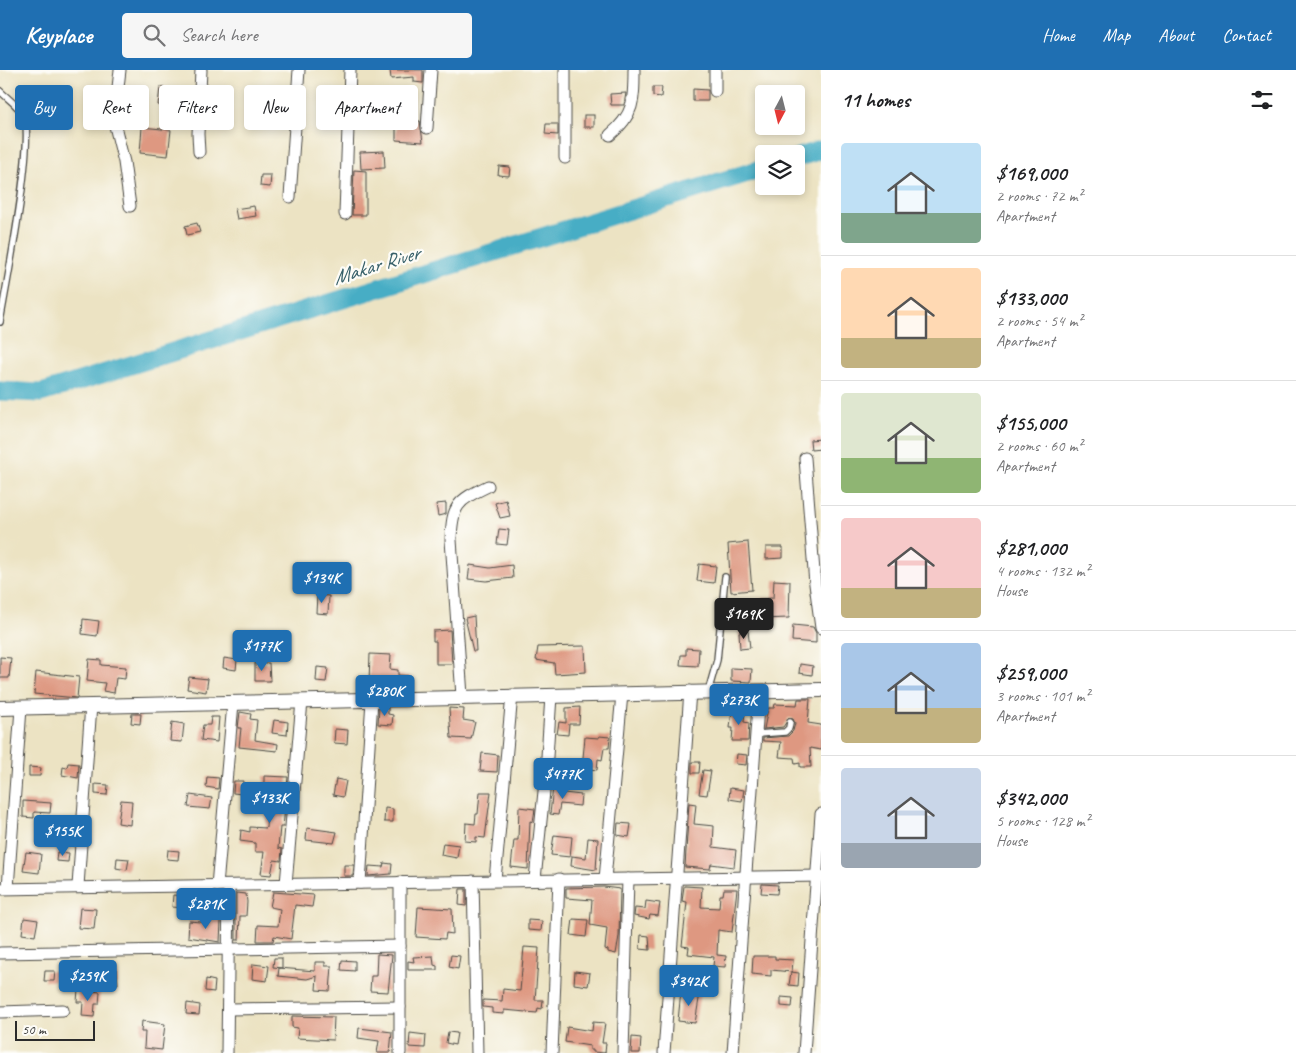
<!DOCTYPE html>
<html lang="en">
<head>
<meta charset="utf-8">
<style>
  :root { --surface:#fff; --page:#f6f6f6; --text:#202124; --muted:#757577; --line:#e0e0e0; --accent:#1f6fb2 }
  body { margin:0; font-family:Caveat,sans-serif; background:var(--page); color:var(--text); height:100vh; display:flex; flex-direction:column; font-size:19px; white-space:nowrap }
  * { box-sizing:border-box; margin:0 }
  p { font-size:16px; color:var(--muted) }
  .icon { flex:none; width:28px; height:28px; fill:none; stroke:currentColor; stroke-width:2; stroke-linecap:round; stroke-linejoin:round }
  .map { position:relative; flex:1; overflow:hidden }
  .sheet { display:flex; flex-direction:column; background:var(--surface); width:475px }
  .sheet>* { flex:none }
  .banner { position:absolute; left:15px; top:15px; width:475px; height:45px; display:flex; gap:10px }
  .needle { width:32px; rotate:187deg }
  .fabs { position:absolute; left:755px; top:15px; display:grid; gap:10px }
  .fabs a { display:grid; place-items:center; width:50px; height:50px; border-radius:5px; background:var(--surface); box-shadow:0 2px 8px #0003; font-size:25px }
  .scale { position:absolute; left:15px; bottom:12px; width:80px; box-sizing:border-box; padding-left:5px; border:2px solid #2b2b2b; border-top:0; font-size:14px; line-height:18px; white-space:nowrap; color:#2b2b2b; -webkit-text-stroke:4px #fdfcf7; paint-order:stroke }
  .price { position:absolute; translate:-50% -42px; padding:0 11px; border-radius:5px; background:var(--accent); color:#fff; font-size:16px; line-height:32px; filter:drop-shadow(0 1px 2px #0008) }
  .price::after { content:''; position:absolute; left:50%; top:30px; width:15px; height:11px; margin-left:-8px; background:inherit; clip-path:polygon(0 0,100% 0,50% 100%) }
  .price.active { background:#222; color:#fff }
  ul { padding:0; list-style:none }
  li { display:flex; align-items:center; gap:15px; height:125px; padding:0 20px }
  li+li { border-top:1px solid var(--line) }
  li span { display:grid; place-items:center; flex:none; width:140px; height:100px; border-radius:5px; color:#555 }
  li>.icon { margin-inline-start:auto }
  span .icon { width:60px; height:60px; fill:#fffc; stroke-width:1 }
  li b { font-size:21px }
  h2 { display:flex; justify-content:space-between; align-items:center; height:60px; padding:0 20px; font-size:21px }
  .tag { padding:0 18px; border-radius:5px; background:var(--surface); box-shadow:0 2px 8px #0003; font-size:18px; line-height:45px }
  .tag.active { background:var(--accent); color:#fff }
  header { display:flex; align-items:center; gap:30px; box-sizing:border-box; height:70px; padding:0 25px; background:var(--accent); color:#fff }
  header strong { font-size:24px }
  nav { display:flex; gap:28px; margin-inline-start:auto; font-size:18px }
  .search { width:350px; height:45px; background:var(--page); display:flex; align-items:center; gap:12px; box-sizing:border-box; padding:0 18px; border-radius:5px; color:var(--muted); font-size:19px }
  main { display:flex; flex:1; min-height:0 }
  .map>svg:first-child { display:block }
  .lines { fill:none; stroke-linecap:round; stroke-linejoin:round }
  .river { stroke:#46adc5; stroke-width:19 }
  .building { fill:#de9881 }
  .service-casing { stroke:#484742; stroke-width:8 }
  .minor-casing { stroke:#484742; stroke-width:13 }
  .tertiary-casing { stroke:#484742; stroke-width:16 }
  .service { stroke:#fff; stroke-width:5.5 }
  .minor { stroke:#fff; stroke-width:11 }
  .tertiary { stroke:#fff; stroke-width:14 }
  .labels { text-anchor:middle; stroke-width:4.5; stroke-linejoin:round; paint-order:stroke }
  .water-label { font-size:21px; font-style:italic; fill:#365f69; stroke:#fdfcf7 }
</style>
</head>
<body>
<header>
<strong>Keyplace</strong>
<div class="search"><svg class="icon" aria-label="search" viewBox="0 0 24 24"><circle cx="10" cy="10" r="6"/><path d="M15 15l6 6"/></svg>Search here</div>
<nav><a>Home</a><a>Map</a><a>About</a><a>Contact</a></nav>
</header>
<main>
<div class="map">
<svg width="821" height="983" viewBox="0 0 821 983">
  <rect width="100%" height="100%" fill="#fdfcf7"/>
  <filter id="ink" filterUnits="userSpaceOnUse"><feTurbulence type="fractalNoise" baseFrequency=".02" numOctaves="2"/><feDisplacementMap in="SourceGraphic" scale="10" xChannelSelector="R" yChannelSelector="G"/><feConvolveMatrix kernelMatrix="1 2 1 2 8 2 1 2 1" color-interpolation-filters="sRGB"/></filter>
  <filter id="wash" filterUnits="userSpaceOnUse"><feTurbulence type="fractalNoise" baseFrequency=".0096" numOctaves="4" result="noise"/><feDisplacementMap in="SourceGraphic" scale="20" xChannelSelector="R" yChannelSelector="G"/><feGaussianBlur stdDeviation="1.12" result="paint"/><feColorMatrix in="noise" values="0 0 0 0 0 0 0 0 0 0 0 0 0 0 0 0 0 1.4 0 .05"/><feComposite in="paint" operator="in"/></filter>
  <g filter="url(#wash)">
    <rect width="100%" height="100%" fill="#ece3c3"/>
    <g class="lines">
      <g class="river">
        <path d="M796 88 821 80"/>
        <path d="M0 321 41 323 764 98"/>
      </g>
    </g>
    <g id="blocks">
      <g class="building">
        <path d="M390 0H423V13L414 12V7L391 9Z"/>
        <path d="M160 17 169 18 167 36 158 35Z"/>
        <path d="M653 17H662L661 27 653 26Z"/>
        <path d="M693 19 708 20V31H693Z"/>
        <path d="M626 23 624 35H611L610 24Z"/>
        <rect x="584" y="45" width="10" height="12"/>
        <path d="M396 50 420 51 423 72 396 70Z"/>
        <path d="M546 54H558V65L545 64Z"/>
        <path d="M142 57 171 60 168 86 140 83Z"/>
        <path d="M384 81 385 98 361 99 360 82Z"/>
        <path d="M499 96 510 97 509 106 498 105Z"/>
        <path d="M354 100 366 101V145H352Z"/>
        <path d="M261 105H271L270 117 260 116Z"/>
        <path d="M254 136 256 146 237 149 235 139Z"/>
        <path d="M197 153 200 162 187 165 185 156Z"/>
        <path d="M821 369V379L811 380 810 370Z"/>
        <path d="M506 430 510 446 500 448 495 433Z"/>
        <path d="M446 433V444L438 446 436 434Z"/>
        <path d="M499 459 509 460 507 475 497 474Z"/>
        <path d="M748 472 752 520 731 522 728 474Z"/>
        <path d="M766 477H783V488L766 489Z"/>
        <path d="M699 494 716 496 714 513 697 511Z"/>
        <path d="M470 495 490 498 512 495 513 508 486 511 468 509Z"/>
        <path d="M774 510 790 511 789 548 759 549 758 529 773 528Z"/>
        <path d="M317 525 329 526 328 544 316 543Z"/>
        <path d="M474 546 476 581H473L465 548Z"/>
        <path d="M83 549 99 551 97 566 82 564Z"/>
        <path d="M793 555 813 557 816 563V573L792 571Z"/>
        <path d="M450 560 452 594H436V571H433V561Z"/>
        <path d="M748 561 750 578 740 579 739 562Z"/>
        <path d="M274 572H284L283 585 274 584Z"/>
        <path d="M585 576 586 602 555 604 554 593 536 590 538 577Z"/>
        <path d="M686 578 699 579 698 596 680 595 681 585H686Z"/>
        <path d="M370 584 391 585 390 599 398 600V605L410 606 409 614 369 612Z"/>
        <path d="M0 587 11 588 9 608H0Z"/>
        <path d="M224 588 237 590 236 600 223 598Z"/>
        <path d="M89 589 101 590V595L126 597 125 609 116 608 114 623 103 621 105 613 87 611Z"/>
        <path d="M255 593H269L270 611H255Z"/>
        <path d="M800 594 813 596 812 605 799 603Z"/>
        <path d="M317 597 328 598 326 612 316 611Z"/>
        <path d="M731 598 752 599 751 612 731 611Z"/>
        <path d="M36 602 79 607 77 628 34 624Z"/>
        <path d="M189 607 208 609 206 622 187 619Z"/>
        <path d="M798 629H810L808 653 821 655V680L810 678 811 697H800V693L795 694 794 688 779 687 781 672 763 671V668L788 666 793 661 795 653 793 649 789 648 783 657 764 659 768 638H774L775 634 797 635Z"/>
        <path d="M580 637 579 654H569L568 665 557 664 559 652 566 653V638Z"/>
        <path d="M379 638H388V644L393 645 392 655 378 654Z"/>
        <path d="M449 638 464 639 463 650 475 652 471 669 451 668Z"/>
        <path d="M732 639 745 640 744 652 749 653 748 671H732L733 658H730Z"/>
        <path d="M240 642 251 644 250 649 257 650 255 670 278 674 277 681 239 677 241 658H238Z"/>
        <path d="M132 644H141L140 654 131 653Z"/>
        <path d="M211 647H219L217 672 201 670 203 655H210Z"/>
        <path d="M274 650 288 652 287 665 272 663Z"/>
        <path d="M172 652 184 654 182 672 170 671Z"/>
        <path d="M335 659 348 660 347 674 334 673Z"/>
        <path d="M599 666 610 667 609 678H604L602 690 598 689 597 700 582 698 585 667 599 668Z"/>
        <path d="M482 683 498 685 497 702 480 701Z"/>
        <path d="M737 684 747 685 746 695 736 694Z"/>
        <path d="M692 692H700L699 703H692Z"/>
        <path d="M68 693 79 694 78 708 62 705 63 697 67 698Z"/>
        <path d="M29 697 41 698 40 706H29Z"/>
        <path d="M703 700 711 701 707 725 699 724Z"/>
        <path d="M264 706 288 707 283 757H280L278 778 282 779 281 791 274 790 271 805 261 804 264 782H255V773L240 771 241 760 250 762V757L266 758 268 722H264Z"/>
        <path d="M207 707 219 708 218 719 206 717Z"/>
        <path d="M336 709 346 711 343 727 333 725Z"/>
        <path d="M234 711H243L242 724 233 723Z"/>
        <path d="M95 714 108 715 107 725 95 724Z"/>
        <path d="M553 717 565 719 564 723 581 725 580 736 560 734 558 745 550 744Z"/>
        <path d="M730 718 744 720 742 731 729 729Z"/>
        <path d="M480 722H491L485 768 476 767V772L465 771 466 753 475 754 476 744H478Z"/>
        <path d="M190 725 212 728 210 739 188 737Z"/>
        <path d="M121 730 132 731 130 755 118 753Z"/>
        <path d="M23 731 51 733 50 743 34 742V748L23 747Z"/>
        <path d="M689 733 696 734 694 754 714 756 713 777 736 780 734 797 711 794 710 799 685 797Z"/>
        <path d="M519 737 535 739 533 752 530 751 528 799 511 797 514 770H518Z"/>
        <path d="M385 738 393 739V752H384Z"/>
        <path d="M618 753 631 754 629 767 617 765Z"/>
        <path d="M307 758 337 762 334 773 306 770Z"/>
        <path d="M554 765 572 767 570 787 551 785Z"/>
        <path d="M588 768 598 769 596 800 571 796 572 786 586 788Z"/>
        <path d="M443 773 459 775 457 788 441 785Z"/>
        <path d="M168 780 179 781 178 790 167 789Z"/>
        <path d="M26 782 41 784 39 803 23 801Z"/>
        <path d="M57 782 69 783 68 792 56 791Z"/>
        <path d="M117 788 129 789 127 800 116 798Z"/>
        <path d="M384 793 392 794 391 804 368 806 369 796 383 797Z"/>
        <path d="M344 795H354L353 806H344Z"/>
        <path d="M762 814 778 815 777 824 761 823Z"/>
        <path d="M684 816 702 817 701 837 719 838 720 825H723L724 819H737L732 862 718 860 717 885 726 886 725 897 713 896 714 887 688 884 689 877 682 876 687 832 682 831Z"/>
        <path d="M604 817 620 819 619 866 616 884 608 882V880L605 879 607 858 590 855 592 830 566 828V818Z"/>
        <path d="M460 819H466V836L459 835Z"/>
        <path d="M273 822 314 825 312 837 295 835 291 869 274 866 273 871H257L258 855 278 856 280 839 270 837Z"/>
        <path d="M236 823 246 824 247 832 246 846H240L239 870H236Z"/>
        <path d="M173 825 185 826 184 838 172 837Z"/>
        <path d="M646 831 660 833 658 846 650 845 649 849 634 846 635 838 645 839Z"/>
        <path d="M418 837 452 839 453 864 446 863 445 869 416 867Z"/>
        <path d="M80 838 96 839 94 859 78 858Z"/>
        <path d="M24 848 38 850 35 866 22 864Z"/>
        <path d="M211 849 221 850 220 872 188 867 189 851 211 853Z"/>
        <path d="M573 849 588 850 586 867 571 865Z"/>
        <path d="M528 850 542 851 541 861 528 860Z"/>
        <path d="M641 865 649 866 650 880 640 879Z"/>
        <path d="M524 877 539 878 535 930H543L542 939 538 938 537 943 504 940V944L492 943V938L483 937V930L502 931 503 919 520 921Z"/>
        <path d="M377 884 392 885 388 922 370 921 371 906H376Z"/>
        <path d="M451 885 460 886 458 899 449 897Z"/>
        <path d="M433 886 434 895 437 896V900H408V891L414 892 413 887Z"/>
        <path d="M753 886H775V889L793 890 792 902 771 900V906L752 904Z"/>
        <path d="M274 888H282V898L273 897Z"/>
        <path d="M342 890 355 891V901L341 900Z"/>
        <path d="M315 892H325V896H332L330 921 316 920 317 906 307 909 278 906 279 898 315 901Z"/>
        <path d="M253 894 269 896 267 911 252 909Z"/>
        <path d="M106 900H117L118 914H107Z"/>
        <path d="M45 901H55L54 911H44Z"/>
        <path d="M575 901 590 903 588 916 574 914Z"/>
        <path d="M791 902 799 903 798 916 789 915Z"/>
        <path d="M206 909 215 911 214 922 205 921Z"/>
        <path d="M78 919 100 922 99 934H95L94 947 82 946 83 932H77Z"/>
        <path d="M681 921 700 923 695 953 678 951Z"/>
        <path d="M781 927 793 928 792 937 781 936Z"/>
        <path d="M187 933 200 935 199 945 186 944Z"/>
        <path d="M292 946 334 947 333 970 297 968 298 958 292 957Z"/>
        <path d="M142 951 165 954 162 980 144 978 145 962H141Z"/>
        <path d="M593 952 605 953 602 973H606L605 983 593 982V980H590V976L565 972 567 957 592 961Z"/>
        <path d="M359 958 392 962 390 983H377L379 971 358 968Z"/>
        <path d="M448 962 457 963 455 975 446 973Z"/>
        <path d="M410 963 426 965 425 978 409 977Z"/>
        <path d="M632 967 641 968 640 983H631Z"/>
      </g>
    </g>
  </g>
  <g filter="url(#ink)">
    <use href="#blocks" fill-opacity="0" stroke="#484742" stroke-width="1"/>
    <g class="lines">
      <defs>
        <g id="service">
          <path d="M0 21C8 29 19 36 24 46 35 70 6 217 0 252"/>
          <path d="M708 622 717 590 725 507"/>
          <path d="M758 664 785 662 789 658 790 652"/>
        </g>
        <g id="minor">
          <path d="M120 0 114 52 124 92 130 136"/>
          <path d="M565 0V88"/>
          <path d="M715 0V21"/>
          <path d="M427 58 431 0"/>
          <path d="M610 65C634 45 634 31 634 0"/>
          <path d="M199 82 198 64 201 0"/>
          <path d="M290 127 299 0"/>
          <path d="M345 144 350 0"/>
          <path d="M805 388 815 514 821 558"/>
          <path d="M462 626 451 470C452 435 457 431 488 416"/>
          <path d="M535 809 546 702 551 626"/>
          <path d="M605 809 622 624"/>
          <path d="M495 810 512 625"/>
          <path d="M473 811 477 983"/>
          <path d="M400 812V983"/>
          <path d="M360 813 372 630"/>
          <path d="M286 814 302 631"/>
          <path d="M78 816 91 635"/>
          <path d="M217 816 233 633"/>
          <path d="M8 818 21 638"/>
          <path d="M0 819 821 806"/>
          <path d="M0 883 400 876"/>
          <path d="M229 939 400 937"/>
          <path d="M0 942 63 940"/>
          <path d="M227 983 229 816"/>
          <path d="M552 983 559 809"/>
          <path d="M623 983 628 809"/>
          <path d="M664 983 690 621"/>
          <path d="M733 983 759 622"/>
          <path d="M804 983 821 744"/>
        </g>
        <path id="tertiary" d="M0 638 821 620"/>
      </defs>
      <use href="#service" class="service-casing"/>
      <use href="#minor" class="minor-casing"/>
      <use href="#tertiary" class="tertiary-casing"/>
      <use href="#service" class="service"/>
      <use href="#minor" class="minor"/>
      <use href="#tertiary" class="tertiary"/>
    </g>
  </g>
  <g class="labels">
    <g class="water-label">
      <text transform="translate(376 195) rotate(-17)" y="7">Makar River</text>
    </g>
  </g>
</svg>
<div class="fabs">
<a><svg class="needle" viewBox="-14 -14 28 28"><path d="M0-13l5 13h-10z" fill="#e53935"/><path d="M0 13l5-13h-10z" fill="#757577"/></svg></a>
<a><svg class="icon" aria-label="layers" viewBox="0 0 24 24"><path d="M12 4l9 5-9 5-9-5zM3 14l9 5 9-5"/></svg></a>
</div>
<div class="scale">50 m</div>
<b class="price" style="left:322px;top:534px">$134K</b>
<b class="price active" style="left:744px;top:570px">$169K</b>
<b class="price" style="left:262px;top:602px">$177K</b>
<b class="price" style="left:385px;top:647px">$280K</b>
<b class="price" style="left:739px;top:656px">$273K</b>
<b class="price" style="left:563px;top:730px">$477K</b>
<b class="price" style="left:270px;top:754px">$133K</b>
<b class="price" style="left:63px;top:787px">$155K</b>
<b class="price" style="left:206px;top:860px">$281K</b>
<b class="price" style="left:88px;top:932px">$259K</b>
<b class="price" style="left:689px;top:937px">$342K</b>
<div class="banner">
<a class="tag active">Buy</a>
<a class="tag">Rent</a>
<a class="tag">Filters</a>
<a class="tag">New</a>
<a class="tag">Apartment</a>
</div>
</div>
<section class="sheet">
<h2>11 homes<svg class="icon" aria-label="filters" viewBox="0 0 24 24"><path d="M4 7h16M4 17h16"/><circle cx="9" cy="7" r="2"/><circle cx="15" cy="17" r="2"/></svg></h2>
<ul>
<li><span style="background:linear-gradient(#bfe0f5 70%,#7fa58c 0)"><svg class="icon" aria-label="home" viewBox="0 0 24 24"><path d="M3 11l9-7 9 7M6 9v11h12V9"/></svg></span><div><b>$169,000</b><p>2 rooms · 72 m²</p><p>Apartment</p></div></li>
<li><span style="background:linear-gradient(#ffd9b3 70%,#c2b280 0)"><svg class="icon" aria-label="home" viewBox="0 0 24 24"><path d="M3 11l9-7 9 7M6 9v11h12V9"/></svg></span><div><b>$133,000</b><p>2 rooms · 54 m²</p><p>Apartment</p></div></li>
<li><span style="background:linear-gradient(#dfe7d0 65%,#8fb573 0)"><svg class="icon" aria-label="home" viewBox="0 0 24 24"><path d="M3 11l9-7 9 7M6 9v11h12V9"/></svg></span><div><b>$155,000</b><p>2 rooms · 60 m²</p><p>Apartment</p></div></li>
<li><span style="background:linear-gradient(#f6c9c9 70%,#c2b280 0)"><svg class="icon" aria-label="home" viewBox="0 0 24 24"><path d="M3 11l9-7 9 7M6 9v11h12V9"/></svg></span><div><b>$281,000</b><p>4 rooms · 132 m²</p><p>House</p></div></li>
<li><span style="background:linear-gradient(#a9c7e8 65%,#c2b280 0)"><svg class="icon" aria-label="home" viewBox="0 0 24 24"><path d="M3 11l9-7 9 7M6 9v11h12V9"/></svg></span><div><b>$259,000</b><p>3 rooms · 101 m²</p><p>Apartment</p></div></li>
<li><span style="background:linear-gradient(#c9d6e8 75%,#9aa5b1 0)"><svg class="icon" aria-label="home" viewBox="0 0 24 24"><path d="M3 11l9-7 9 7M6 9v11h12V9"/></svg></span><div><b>$342,000</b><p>5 rooms · 128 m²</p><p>House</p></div></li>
</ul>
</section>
</main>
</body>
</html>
